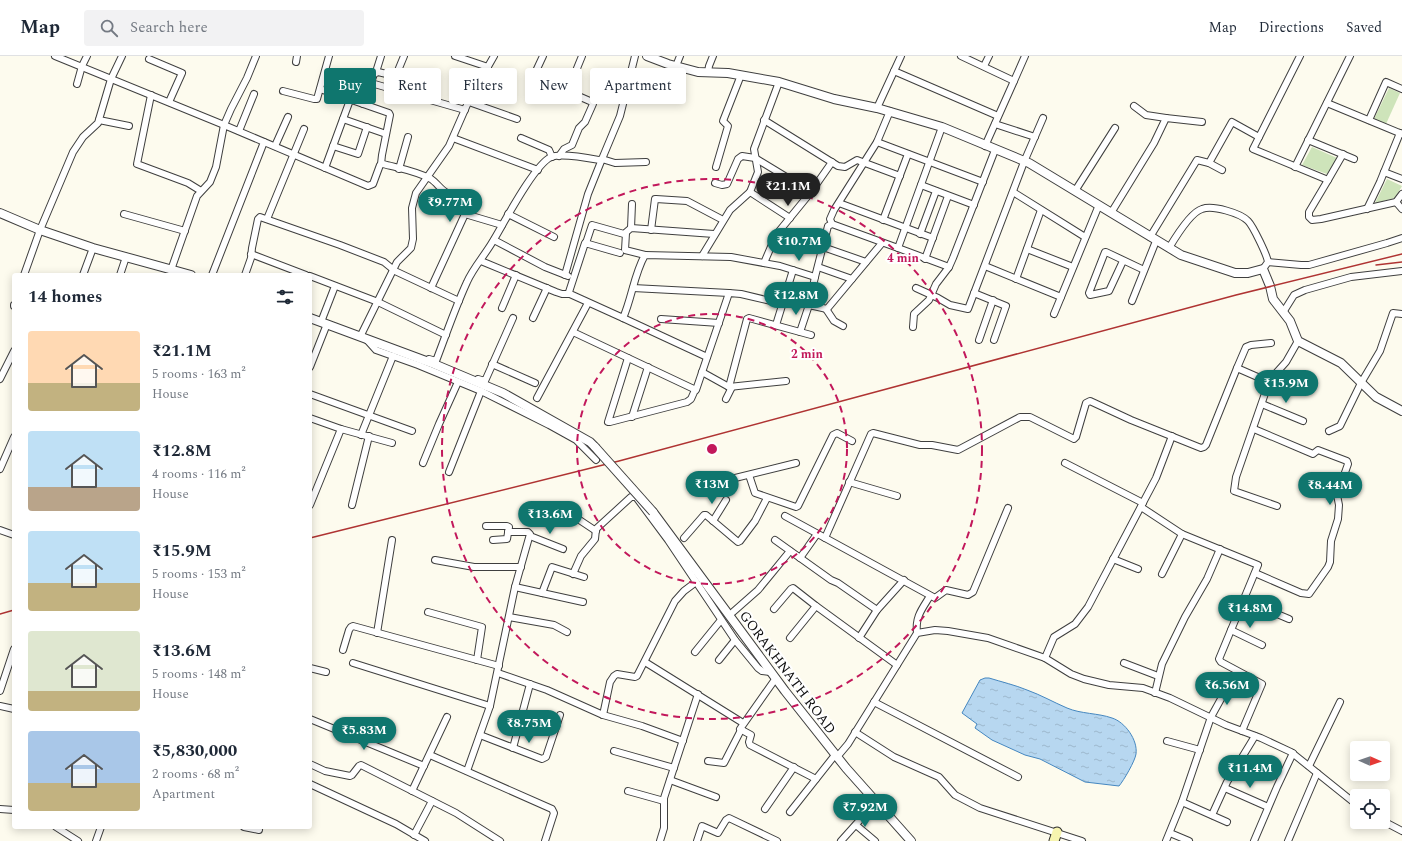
<!DOCTYPE html>
<html lang="en">
<head>
<meta charset="utf-8">
<style>
  :root { --surface:#fff; --page:#f2f2f3; --text:#1f2937; --muted:#747a83; --line:#e0e1e3; --accent:#0f766e }
  body { margin:0; font-family:Spectral,serif; background:var(--page); color:var(--text); height:100vh; display:flex; flex-direction:column; font-size:15px; white-space:nowrap }
  * { box-sizing:border-box; margin:0 }
  p { font-size:13px; color:var(--muted) }
  .icon { flex:none; width:22px; height:22px; fill:none; stroke:currentColor; stroke-width:2; stroke-linecap:round; stroke-linejoin:round }
  .map { position:relative; flex:1; overflow:hidden }
  .sheet { position:absolute; left:12px; top:217px; width:300px; height:556px; display:flex; flex-direction:column; background:var(--surface); border-radius:4px; box-shadow:0 2px 10px #0003 }
  .sheet>* { flex:none }
  .hud { position:absolute; left:324px; top:12px; width:380px; height:36px; display:flex; gap:8px }
  .needle { width:26px; rotate:92deg }
  .buttons { position:absolute; left:1350px; top:685px; display:grid; gap:8px }
  .buttons a { display:grid; place-items:center; width:40px; height:40px; border-radius:4px; background:var(--surface); box-shadow:0 2px 10px #0003; font-size:20px }
  .price { position:absolute; translate:-50% -34px; padding:0 9px; border-radius:14px; background:var(--accent); color:#fff; font-size:13px; line-height:26px; filter:drop-shadow(0 1px 2px #0008) }
  .price::after { content:''; position:absolute; left:50%; top:24px; width:12px; height:9px; margin-left:-6px; background:inherit; clip-path:polygon(0 0,100% 0,50% 100%) }
  .price.selected { background:#222; color:#fff }
  ul { padding:0; list-style:none }
  li { display:flex; align-items:center; gap:12px; height:100px; padding:0 16px }
  li span { display:grid; place-items:center; flex:none; width:112px; height:80px; border-radius:4px; color:#555 }
  li>.icon { margin-inline-start:auto }
  span .icon { width:48px; height:48px; fill:#fffc; stroke-width:1 }
  li b { font-size:17px }
  h2 { display:flex; justify-content:space-between; align-items:center; height:48px; padding:0 16px; font-size:17px }
  .tag { padding:0 14px; border-radius:4px; background:var(--surface); box-shadow:0 2px 10px #0003; font-size:14px; line-height:36px }
  .tag.selected { background:var(--accent); color:#fff }
  header { display:flex; align-items:center; gap:24px; box-sizing:border-box; height:56px; padding:0 20px; background:var(--surface); border-bottom:1px solid var(--line) }
  header strong { font-size:19px }
  nav { display:flex; gap:22px; margin-inline-start:auto; font-size:14px }
  .search { width:280px; height:36px; background:var(--page); display:flex; align-items:center; gap:10px; box-sizing:border-box; padding:0 14px; border-radius:4px; color:var(--muted); font-size:15px }
  .map>svg:first-child { display:block }
  .park { fill:#cee4ba }
  .water { fill:url(#water-ripples); stroke:#4587c0 }
  .lines { fill:none; stroke-linecap:round; stroke-linejoin:round }
  .minor-casing { stroke:#3f3f3f; stroke-width:8 }
  .tertiary-casing { stroke:#3f3f3f; stroke-width:10 }
  .secondary-casing { stroke:#2e2e2e; stroke-width:11 }
  .minor { stroke:#fff; stroke-width:6 }
  .tertiary { stroke:#fff; stroke-width:8 }
  .secondary { stroke:#f7f4af; stroke-width:9 }
  .rail { stroke:#af3332; stroke-width:1.5 }
  .tertiary-bridge-casing { stroke:#3f3f3f; stroke-width:10; stroke-linecap:butt }
  .tertiary-bridge { stroke:#fff; stroke-width:8 }
  .ring { fill:none; stroke:#c2185b; stroke-width:2; stroke-dasharray:7 5 }
  .labels { text-anchor:middle; stroke-width:4; stroke-linejoin:round; paint-order:stroke }
  .street-label { font-size:14px; fill:#0c0c0c; stroke:#fff }
  .centre { fill:#c2185b; stroke:#fff; stroke-width:2 }
  .ring-label { font-size:12px; text-anchor:middle; font-weight:bold; fill:#c2185b; stroke:#fff; stroke-width:4; stroke-linejoin:round; paint-order:stroke }
</style>
</head>
<body>
<header>
<strong>Map</strong>
<div class="search"><svg class="icon" aria-label="search" viewBox="0 0 24 24"><circle cx="10" cy="10" r="6"/><path d="M15 15l6 6"/></svg>Search here</div>
<nav><a>Map</a><a>Directions</a><a>Saved</a></nav>
</header>
<div class="map">
<svg width="1402" height="785" viewBox="0 0 1402 785">
  <defs>
    <pattern id="water-ripples" width="26" height="14" patternUnits="userSpaceOnUse"><rect width="26" height="14" fill="#b7d7f0"/><path d="M2 4q2-2 4 0t4 0M15 11q2-2 4 0t4 0" fill="none" stroke="#9cb7cd"/></pattern>
  </defs>
  <rect width="100%" height="100%" fill="#fdfbee"/>
  <g class="park">
    <path d="M1389 32 1400 37 1386 68 1374 63Z"/>
    <path d="M1312 91 1337 102 1327 118 1302 109Z"/>
    <path d="M1387 123 1402 130 1395 142 1375 147Z"/>
  </g>
  <path class="water" d="M985 622H989C1002 626 1015 629 1027 634 1041 639 1053 646 1067 652 1081 658 1098 657 1112 662 1125 666 1138 684 1136 698 1135 705 1124 724 1119 730L1085 726 1040 703 1025 699 992 684 975 672 977 668 962 657 980 624Z"/>
  <g class="lines">
    <defs>
      <g id="minor">
        <path d="M55 0 224 69 368 130 373 128 380 109 383 108C398 112 416 115 431 123 437 127 441 134 447 137 458 143 468 143 467 158"/>
        <path d="M455 0 488 11"/>
        <path d="M961 0 1014 25 985 90"/>
        <path d="M1300 0 1253 93 1328 124 1309 156V161L1312 164 1321 163 1396 146 1402 138"/>
        <path d="M149 3 182 17 169 46"/>
        <path d="M296 6 297 0"/>
        <path d="M676 10 680 0"/>
        <path d="M984 10 989 0"/>
        <path d="M536 15 543 0"/>
        <path d="M894 15 998 60"/>
        <path d="M376 16 381 0"/>
        <path d="M708 16 709 10 713 0"/>
        <path d="M1014 25 1025 0"/>
        <path d="M371 27 465 54"/>
        <path d="M77 28 82 10 87 0"/>
        <path d="M546 28 554 24 571 27 582 0"/>
        <path d="M320 33 389 57 390 59 382 99 381 108"/>
        <path d="M283 35 314 43H317L329 0"/>
        <path d="M151 39 137 108 188 127 201 135"/>
        <path d="M469 46 517 63"/>
        <path d="M1327 47 1402 78"/>
        <path d="M363 48 374 18 378 16 395 20 397 17 404 0"/>
        <path d="M1134 50 1146 59 1166 62"/>
        <path d="M877 52 901 0"/>
        <path d="M343 63 386 78"/>
        <path d="M99 64 129 70"/>
        <path d="M764 64 838 110 845 111 857 104 900 120"/>
        <path d="M1369 64 1386 26 1402 33"/>
        <path d="M995 68 1035 81"/>
        <path d="M239 75 254 38"/>
        <path d="M453 82 538 114"/>
        <path d="M521 82 549 94 552 101"/>
        <path d="M1308 84 1354 103"/>
        <path d="M877 86 983 126"/>
        <path d="M275 90 288 61"/>
        <path d="M333 90 358 98 367 71"/>
        <path d="M559 100 564 93 572 89 579 72 585 66 593 48 592 46 576 39"/>
        <path d="M1209 107 1222 114"/>
        <path d="M716 111 728 70 723 65 741 19"/>
        <path d="M1295 111 1350 0"/>
        <path d="M325 112 350 44"/>
        <path d="M399 113 408 81"/>
        <path d="M1384 116 1402 123"/>
        <path d="M1328 124 1343 98"/>
        <path d="M715 127 722 129 727 128 738 103 742 100 755 102 811 136"/>
        <path d="M921 129 974 149"/>
        <path d="M1075 135 1115 72"/>
        <path d="M750 136 790 162"/>
        <path d="M1013 136 1085 181"/>
        <path d="M1396 146 1402 153"/>
        <path d="M839 147 933 182"/>
        <path d="M1367 153 1380 126 1400 77"/>
        <path d="M1111 157 1154 87 1166 62 1202 66"/>
        <path d="M124 158 185 175"/>
        <path d="M508 158 554 181"/>
        <path d="M267 163 304 73"/>
        <path d="M883 164 908 98"/>
        <path d="M832 168 830 163 834 154 877 86 890 55"/>
        <path d="M631 172 632 148"/>
        <path d="M651 174 655 143H656L687 145 723 164"/>
        <path d="M626 177 625 194 645 199"/>
        <path d="M920 178 936 135"/>
        <path d="M1150 181 1197 104 1209 107 1232 66 1259 81"/>
        <path d="M494 184 545 211 568 220"/>
        <path d="M586 187 592 169 624 178 631 172 714 178"/>
        <path d="M823 191 866 206"/>
        <path d="M898 192 949 211"/>
        <path d="M1169 192C1175 182 1191 156 1202 153 1213 149 1240 157 1248 165 1253 170 1267 199 1268 206L1263 213"/>
        <path d="M1027 193 1073 211"/>
        <path d="M620 197 585 187 569 236 570 238 623 262C632 242 634 218 645 199L731 201 780 210 815 221 828 170 832 168 898 192 942 71"/>
        <path d="M251 198 306 219"/>
        <path d="M702 200 730 154 750 136 758 116 754 93 779 26"/>
        <path d="M925 203 948 140"/>
        <path d="M481 205 556 236 562 238H569"/>
        <path d="M1123 205 1109 235 1090 239 1089 237 1105 196H1106L1144 214"/>
        <path d="M1268 206 1301 209H1309L1387 187 1402 182"/>
        <path d="M764 207 776 179 811 136 832 106"/>
        <path d="M985 210 1061 241"/>
        <path d="M818 211 852 223"/>
        <path d="M171 214 197 140 210 126 216 111 224 69 231 53 247 22 256 0"/>
        <path d="M24 219 40 174 73 96 83 81 98 67 111 23 122 0"/>
        <path d="M83 219 93 192"/>
        <path d="M120 219 126 201"/>
        <path d="M212 219 264 86"/>
        <path d="M245 219 251 202 252 192 258 163 260 161 340 189 384 206 395 215 459 245"/>
        <path d="M565 219 588 138 602 103 615 107 646 106"/>
        <path d="M310 220 378 246 446 279"/>
        <path d="M815 221 809 249 827 253 882 187"/>
        <path d="M1016 223 1041 154"/>
        <path d="M431 232 465 158 502 169"/>
        <path d="M633 232 729 237"/>
        <path d="M916 232 938 242 950 249 968 253 1024 106 1043 62"/>
        <path d="M974 237 1006 250 994 284"/>
        <path d="M1132 245 1156 185"/>
        <path d="M14 249V250"/>
        <path d="M502 252 516 219"/>
        <path d="M826 253 834 265 843 270"/>
        <path d="M1284 255 1294 239 1305 234 1351 221 1402 215"/>
        <path d="M1054 258 1099 149"/>
        <path d="M533 262 547 232"/>
        <path d="M623 262 707 301"/>
        <path d="M661 263 719 267"/>
        <path d="M321 266 335 230"/>
        <path d="M776 269 793 214"/>
        <path d="M913 271 914 258 929 244 936 228 949 211 953 202 995 94"/>
        <path d="M573 276 696 334 729 237 741 238 783 248"/>
        <path d="M800 276 809 249"/>
        <path d="M360 281 397 206 411 192 413 183 412 152 416 137 449 90 470 42 494 0"/>
        <path d="M367 284 376 294 418 309 481 335 549 369 576 384 596 404"/>
        <path d="M979 284 993 244"/>
        <path d="M628 302 608 366H610L687 346 691 343 695 334"/>
        <path d="M429 303 436 305C446 279 455 252 467 226 473 212 485 199 493 185 504 167 534 109 551 101 561 97 588 102 599 104L602 103 620 60 635 0"/>
        <path d="M492 308 535 327"/>
        <path d="M310 311 327 268"/>
        <path d="M1237 312 1246 291 1251 289 1271 287"/>
        <path d="M702 316 729 331 786 325"/>
        <path d="M0 323 14 295"/>
        <path d="M478 323 485 325 513 262"/>
        <path d="M1268 326 1286 306 1298 285"/>
        <path d="M729 331 747 263 749 262 811 279"/>
        <path d="M310 338 412 375"/>
        <path d="M537 342 588 247"/>
        <path d="M726 343 732 331"/>
        <path d="M1262 348 1303 365"/>
        <path d="M632 361 648 311"/>
        <path d="M310 362 341 373 392 387"/>
        <path d="M1254 373 1313 398 1318 394 1347 405 1348 408 1337 439 1339 449 1338 463 1331 485 1330 506 1328 511 1309 538 1301 537 1255 517"/>
        <path d="M1329 375 1340 370 1361 327 1380 295 1393 257 1402 258"/>
        <path d="M361 379 393 300"/>
        <path d="M423 407 439 368 458 326"/>
        <path d="M1065 407 1143 447"/>
        <path d="M0 413 14 381"/>
        <path d="M449 416 481 335"/>
        <path d="M749 419 755 437 796 451 798 450 833 379 837 377 852 385"/>
        <path d="M723 425 796 407"/>
        <path d="M849 426 897 440"/>
        <path d="M310 449 341 373"/>
        <path d="M352 449 369 380"/>
        <path d="M1141 451 1182 478 1258 509 1219 603 1221 606 1262 628 1242 675"/>
        <path d="M785 460 935 542 946 534 968 539 973 536 1008 452"/>
        <path d="M552 461H575L596 475"/>
        <path d="M713 465 726 444"/>
        <path d="M486 470H507L509 471 507 483 493 484"/>
        <path d="M0 474 14 479"/>
        <path d="M530 480 563 493"/>
        <path d="M684 482 704 459H706L738 486 740 485 755 465 767 442"/>
        <path d="M825 482 871 378 873 377 920 389H932L958 394 1020 361H1030L1074 383 1076 381 1086 347 1090 345 1131 364 1201 392 1204 391 1206 389 1237 312 1269 326 1236 421 1234 435 1277 450"/>
        <path d="M775 484 831 524 838 527 877 554"/>
        <path d="M800 502 817 478"/>
        <path d="M1113 503 1138 513"/>
        <path d="M435 504 474 511H521"/>
        <path d="M573 518 581 500 595 483 596 473 631 441H636L668 484 735 584 758 612 762 615 770 616"/>
        <path d="M1162 518 1182 478"/>
        <path d="M515 531 583 546"/>
        <path d="M542 537 552 511 584 521"/>
        <path d="M1244 544 1289 563"/>
        <path d="M774 553 791 533 793 532 816 550 897 609"/>
        <path d="M428 556 482 571 477 604"/>
        <path d="M733 556 758 534 790 495"/>
        <path d="M509 561 554 569 567 576"/>
        <path d="M1231 574 1262 589"/>
        <path d="M377 577 392 484"/>
        <path d="M917 577C915 561 922 553 930 540"/>
        <path d="M790 582 816 550"/>
        <path d="M859 582 877 554 904 524"/>
        <path d="M343 594 349 574 351 571 353 570 499 610"/>
        <path d="M695 596 721 564"/>
        <path d="M1045 602 1054 581 1075 568 1088 551 1156 422 1172 380"/>
        <path d="M719 604 735 584"/>
        <path d="M645 606 743 667"/>
        <path d="M353 607 490 650"/>
        <path d="M1124 607 1158 620"/>
        <path d="M310 612 326 616"/>
        <path d="M498 617 547 634 603 659 642 670 683 685"/>
        <path d="M776 622 740 673 751 679 749 686 750 689 816 723"/>
        <path d="M0 635 14 593"/>
        <path d="M1155 637 1162 608 1185 561 1207 523 1220 493"/>
        <path d="M874 646 1018 721"/>
        <path d="M0 650 14 653"/>
        <path d="M603 659 610 626 614 620 617 618 635 621 637 620 675 545 684 535 696 526"/>
        <path d="M310 663 424 710"/>
        <path d="M855 676 894 701 939 721 955 739 980 752 1082 785"/>
        <path d="M480 679 542 703 546 701 560 659"/>
        <path d="M1167 685 1200 694"/>
        <path d="M513 692 530 628"/>
        <path d="M614 695 674 712"/>
        <path d="M430 699 552 753 554 757 545 785"/>
        <path d="M837 701 848 688 917 577 935 574 948 575 988 582 1045 602 1071 618 1084 623 1109 629 1143 632 1170 642 1226 669 1261 682 1291 696 1357 749"/>
        <path d="M708 705 724 707 741 674"/>
        <path d="M310 708 325 715 350 720 352 719 359 710 361 709 456 757 500 785"/>
        <path d="M1309 710 1340 646"/>
        <path d="M467 715 490 650 515 531 530 478 528 476H508"/>
        <path d="M670 724 716 741"/>
        <path d="M310 728 396 768 425 785"/>
        <path d="M1225 732 1268 751"/>
        <path d="M412 735 447 661"/>
        <path d="M628 735 664 745"/>
        <path d="M1182 746 1227 766"/>
        <path d="M0 753 14 754"/>
        <path d="M765 753 794 711"/>
        <path d="M790 756 835 699"/>
        <path d="M1212 759 1227 726 1255 680"/>
        <path d="M1383 765 1402 775"/>
        <path d="M856 769 875 785"/>
        <path d="M56 771 78 785"/>
        <path d="M244 771 259 774"/>
        <path d="M1170 777 1189 785"/>
        <path d="M414 779 432 745"/>
        <path d="M96 785 101 771"/>
        <path d="M660 785 664 772V742L698 638"/>
        <path d="M697 785 702 770 718 777 726 764 729 762 777 785"/>
        <path d="M841 785 876 746"/>
        <path d="M1166 785 1182 746 1211 661 1227 632"/>
        <path d="M1254 785 1277 731 1293 697"/>
        <path d="M1288 785 1317 717"/>
      </g>
      <g id="tertiary">
        <path d="M647 0 668 8 698 16 728 17 779 26 834 43 877 52 942 71 1029 107 1181 199 1235 217H1248L1263 213 1270 230 1273 243 1290 265 1298 285 1341 307 1376 341 1402 355"/>
        <path d="M0 157 40 174 93 192 191 219"/>
        <path d="M310 262 434 308 503 337 590 386 595 391"/>
        <path d="M653 456 785 635 846 712 911 785"/>
      </g>
      <path id="secondary" d="M1054 785 1057 776"/>
    </defs>
    <use href="#minor" class="minor-casing"/>
    <use href="#tertiary" class="tertiary-casing"/>
    <use href="#secondary" class="secondary-casing"/>
    <use href="#minor" class="minor"/>
    <use href="#tertiary" class="tertiary"/>
    <use href="#secondary" class="secondary"/>
    <g class="rail">
      <path d="M1376 209 1402 206"/>
      <path d="M310 482 619 405 1236 239 1402 198"/>
      <path d="M0 558 14 554"/>
    </g>
    <defs>
      <path id="tertiary-bridge" d="M595 391 653 456"/>
    </defs>
    <use href="#tertiary-bridge" class="tertiary-bridge-casing"/>
    <use href="#tertiary-bridge" class="tertiary-bridge"/>
  </g>
  <g class="ring">
    <circle cx="712" cy="393" r="135"/>
    <circle cx="712" cy="393" r="270"/>
  </g>
  <g class="labels">
    <g class="street-label">
      <text transform="translate(788 616) rotate(53)" y="5">GORAKHNATH ROAD</text>
    </g>
  </g>
  <circle cx="712" cy="393" r="6" class="centre"/>
  <g class="ring-label">
    <text x="903" y="206">4 min</text>
    <text x="807" y="302">2 min</text>
  </g>
</svg>
<div class="buttons">
<a><svg class="needle" viewBox="-14 -14 28 28"><path d="M0-13l5 13h-10z" fill="#e53935"/><path d="M0 13l5-13h-10z" fill="#747a83"/></svg></a>
<a><svg class="icon" aria-label="locate" viewBox="0 0 24 24"><circle cx="12" cy="12" r="6"/><path d="M12 2v4M12 18v4M2 12h4M18 12h4"/></svg></a>
</div>
<b class="price selected" style="left:788px;top:151px">₹21.1M</b>
<b class="price" style="left:450px;top:167px">₹9.77M</b>
<b class="price" style="left:799px;top:206px">₹10.7M</b>
<b class="price" style="left:796px;top:260px">₹12.8M</b>
<b class="price" style="left:1286px;top:348px">₹15.9M</b>
<b class="price" style="left:712px;top:449px">₹13M</b>
<b class="price" style="left:1330px;top:450px">₹8.44M</b>
<b class="price" style="left:550px;top:479px">₹13.6M</b>
<b class="price" style="left:1250px;top:573px">₹14.8M</b>
<b class="price" style="left:1227px;top:650px">₹6.56M</b>
<b class="price" style="left:529px;top:688px">₹8.75M</b>
<b class="price" style="left:364px;top:695px">₹5.83M</b>
<b class="price" style="left:1250px;top:733px">₹11.4M</b>
<b class="price" style="left:865px;top:772px">₹7.92M</b>
<div class="hud">
<a class="tag selected">Buy</a>
<a class="tag">Rent</a>
<a class="tag">Filters</a>
<a class="tag">New</a>
<a class="tag">Apartment</a>
</div>
<section class="sheet">
<h2>14 homes<svg class="icon" aria-label="filters" viewBox="0 0 24 24"><path d="M4 7h16M4 17h16"/><circle cx="9" cy="7" r="2"/><circle cx="15" cy="17" r="2"/></svg></h2>
<ul>
<li><span style="background:linear-gradient(#ffd9b3 65%,#c2b280 0)"><svg class="icon" aria-label="home" viewBox="0 0 24 24"><path d="M3 11l9-7 9 7M6 9v11h12V9"/></svg></span><div><b>₹21.1M</b><p>5 rooms · 163 m²</p><p>House</p></div></li>
<li><span style="background:linear-gradient(#bfe0f5 70%,#b9a48a 0)"><svg class="icon" aria-label="home" viewBox="0 0 24 24"><path d="M3 11l9-7 9 7M6 9v11h12V9"/></svg></span><div><b>₹12.8M</b><p>4 rooms · 116 m²</p><p>House</p></div></li>
<li><span style="background:linear-gradient(#bfe0f5 65%,#c2b280 0)"><svg class="icon" aria-label="home" viewBox="0 0 24 24"><path d="M3 11l9-7 9 7M6 9v11h12V9"/></svg></span><div><b>₹15.9M</b><p>5 rooms · 153 m²</p><p>House</p></div></li>
<li><span style="background:linear-gradient(#dfe7d0 75%,#c2b280 0)"><svg class="icon" aria-label="home" viewBox="0 0 24 24"><path d="M3 11l9-7 9 7M6 9v11h12V9"/></svg></span><div><b>₹13.6M</b><p>5 rooms · 148 m²</p><p>House</p></div></li>
<li><span style="background:linear-gradient(#a9c7e8 65%,#c2b280 0)"><svg class="icon" aria-label="home" viewBox="0 0 24 24"><path d="M3 11l9-7 9 7M6 9v11h12V9"/></svg></span><div><b>₹5,830,000</b><p>2 rooms · 68 m²</p><p>Apartment</p></div></li>
</ul>
</section>
</div>
</body>
</html>
